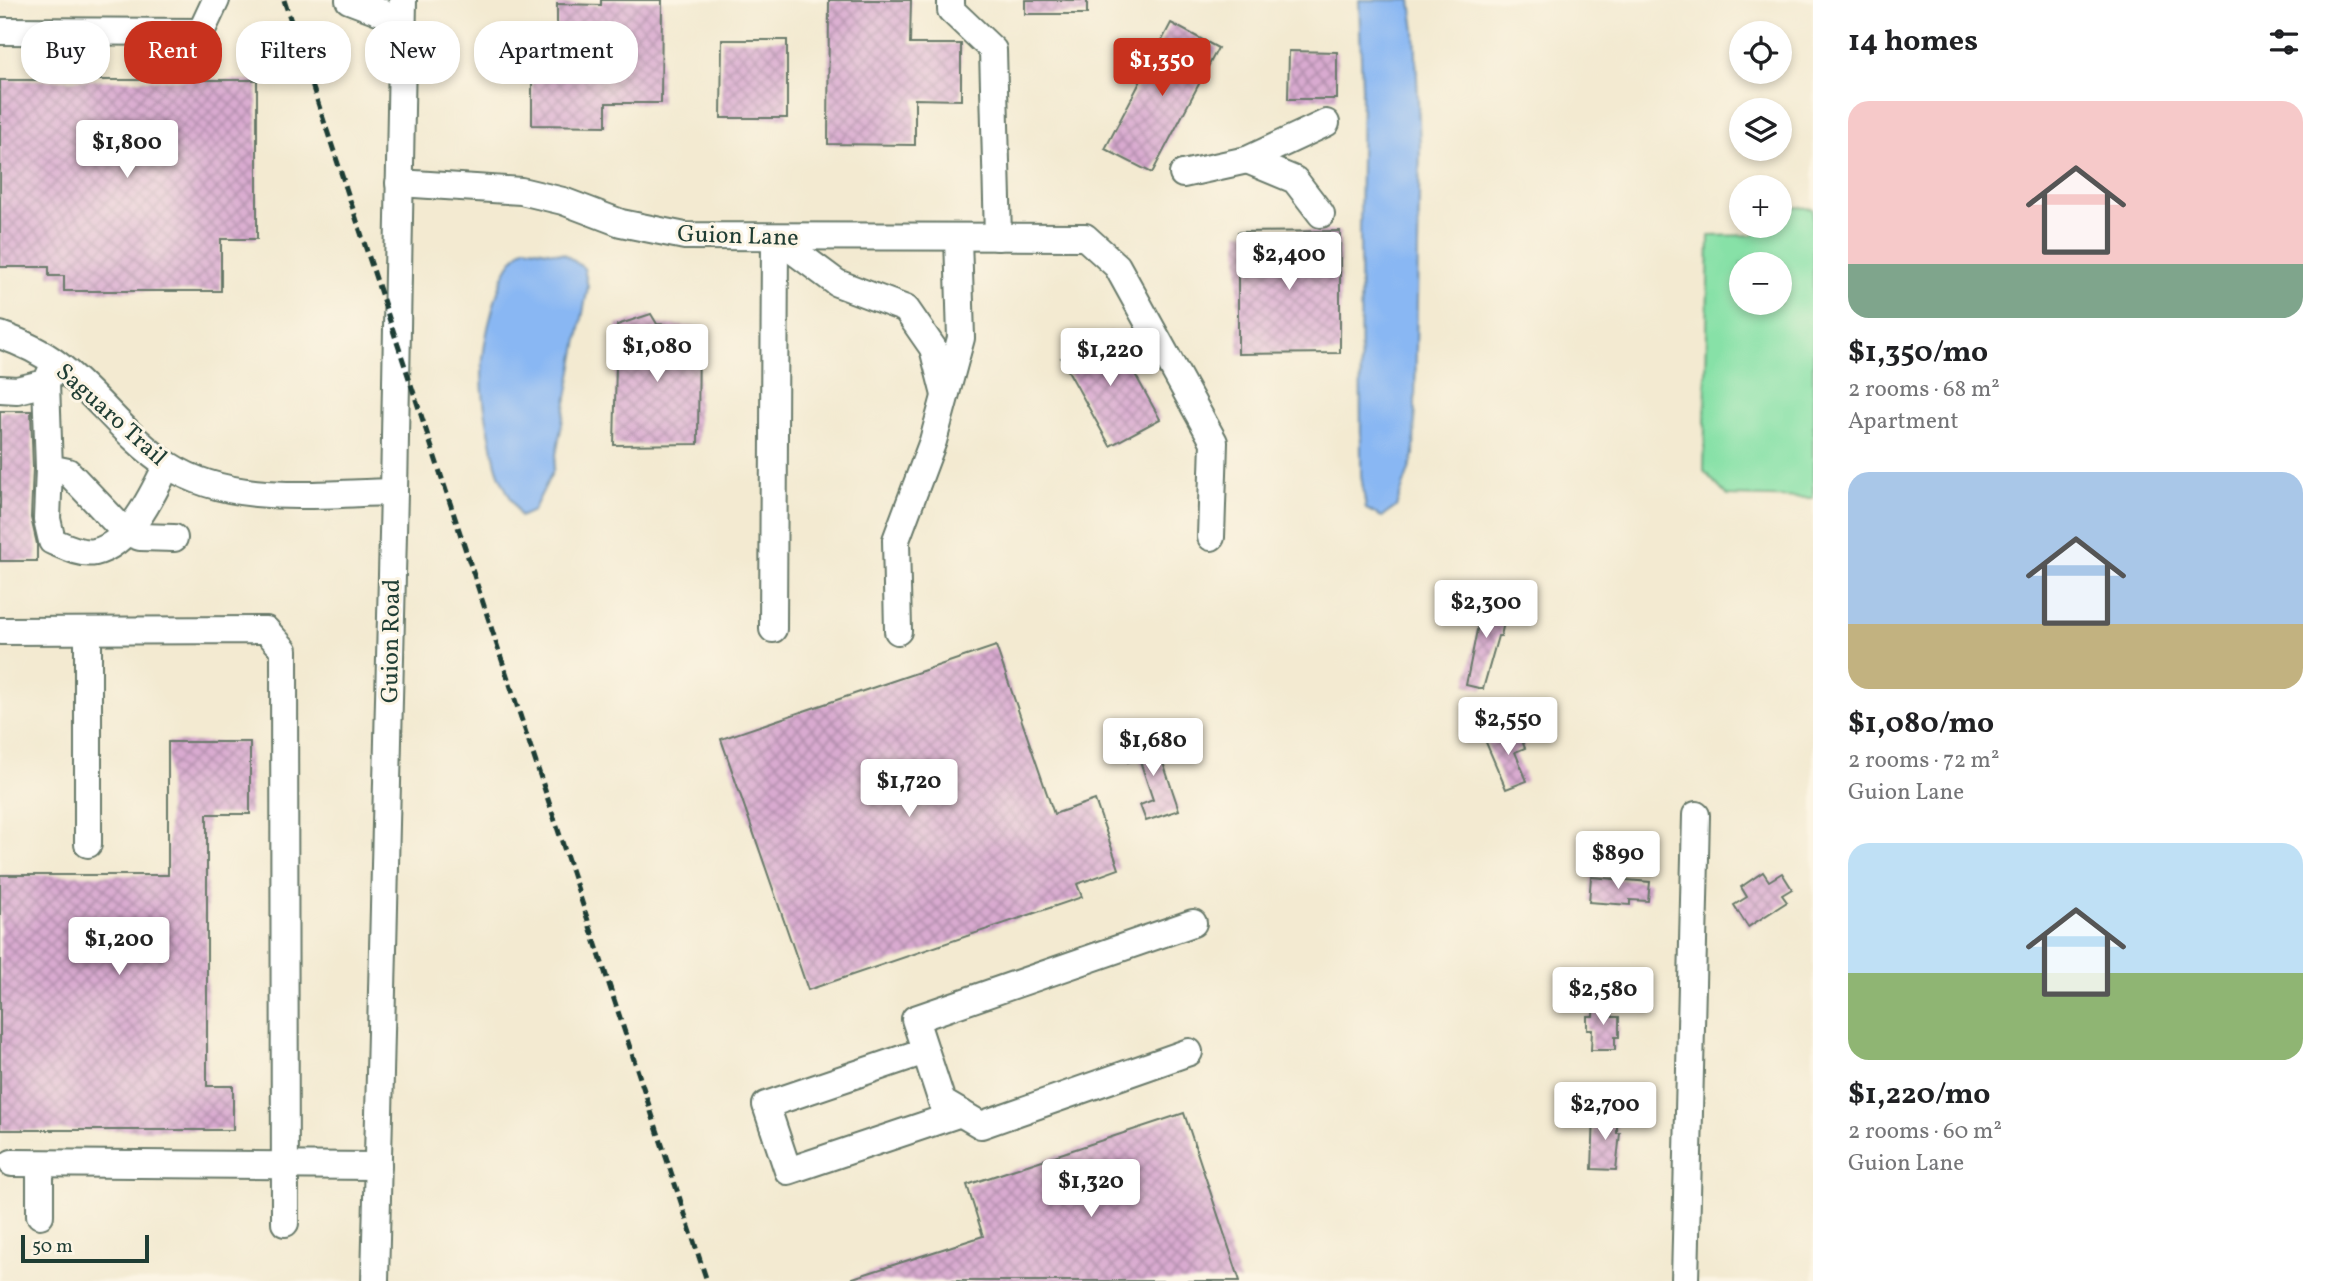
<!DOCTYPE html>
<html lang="en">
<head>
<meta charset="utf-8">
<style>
  :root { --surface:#fff; --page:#f2f2f2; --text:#202124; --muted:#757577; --accent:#c8321e }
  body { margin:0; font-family:Vollkorn,serif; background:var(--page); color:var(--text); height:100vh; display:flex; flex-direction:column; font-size:26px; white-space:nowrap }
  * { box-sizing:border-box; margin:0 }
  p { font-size:23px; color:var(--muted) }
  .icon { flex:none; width:38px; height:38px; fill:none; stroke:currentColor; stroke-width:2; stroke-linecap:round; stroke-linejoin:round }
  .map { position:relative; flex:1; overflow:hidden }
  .sheet { display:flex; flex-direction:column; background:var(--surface); width:525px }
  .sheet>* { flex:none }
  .top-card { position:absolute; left:21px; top:21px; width:665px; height:63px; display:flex; gap:14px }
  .buttons { position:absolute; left:1729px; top:21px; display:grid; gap:14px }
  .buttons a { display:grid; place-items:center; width:63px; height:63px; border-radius:50%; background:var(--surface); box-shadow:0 4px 10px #0003; font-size:35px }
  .scale { position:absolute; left:21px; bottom:18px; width:128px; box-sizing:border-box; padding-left:7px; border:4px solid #1f3d34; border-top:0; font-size:19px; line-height:24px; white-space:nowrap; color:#1f3d34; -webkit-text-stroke:5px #fcf5e5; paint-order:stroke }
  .price { position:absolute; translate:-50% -60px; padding:0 16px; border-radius:7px; background:#fff; color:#222; font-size:23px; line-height:46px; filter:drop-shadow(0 2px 4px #0008) }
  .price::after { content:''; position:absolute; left:50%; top:42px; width:21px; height:16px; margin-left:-10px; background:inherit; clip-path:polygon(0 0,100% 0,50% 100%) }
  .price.on { background:var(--accent); color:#fff }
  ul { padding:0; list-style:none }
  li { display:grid; align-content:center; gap:14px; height:371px; padding:0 35px }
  li span { display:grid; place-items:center; height:217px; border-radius:21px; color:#555 }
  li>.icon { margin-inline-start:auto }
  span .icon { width:126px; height:126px; fill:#fffc; stroke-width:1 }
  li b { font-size:30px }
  h2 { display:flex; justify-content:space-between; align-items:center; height:84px; padding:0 35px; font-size:30px }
  .chip { padding:0 24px; border-radius:28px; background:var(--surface); box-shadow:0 4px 10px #0003; font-size:24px; line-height:63px }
  .chip.on { background:var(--accent); color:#fff }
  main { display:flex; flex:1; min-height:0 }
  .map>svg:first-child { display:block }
  .green { fill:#87e1a7; stroke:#538f6e; stroke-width:2; fill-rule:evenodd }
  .water { fill:#89b7f3; stroke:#547a94; stroke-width:2 }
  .building { fill:url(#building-cross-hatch) }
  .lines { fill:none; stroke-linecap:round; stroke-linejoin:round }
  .minor-casing { stroke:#697a6b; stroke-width:30 }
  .minor { stroke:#fff; stroke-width:26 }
  .rail { stroke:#1f3d34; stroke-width:5; stroke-dasharray:10 5; stroke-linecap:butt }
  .labels { text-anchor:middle; stroke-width:6; stroke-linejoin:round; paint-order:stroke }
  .street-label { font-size:24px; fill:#1f3d34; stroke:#fcf5e5 }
</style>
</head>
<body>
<main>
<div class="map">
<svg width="1813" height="1281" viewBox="0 0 1813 1281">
  <defs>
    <pattern id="building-cross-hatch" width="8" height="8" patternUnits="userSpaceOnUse" patternTransform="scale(1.75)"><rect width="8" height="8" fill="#d9aad0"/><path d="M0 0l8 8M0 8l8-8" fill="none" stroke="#af8caa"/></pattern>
  </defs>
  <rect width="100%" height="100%" fill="#fcf5e5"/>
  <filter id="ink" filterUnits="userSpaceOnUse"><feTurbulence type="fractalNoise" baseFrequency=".0143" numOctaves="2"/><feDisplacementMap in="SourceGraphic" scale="14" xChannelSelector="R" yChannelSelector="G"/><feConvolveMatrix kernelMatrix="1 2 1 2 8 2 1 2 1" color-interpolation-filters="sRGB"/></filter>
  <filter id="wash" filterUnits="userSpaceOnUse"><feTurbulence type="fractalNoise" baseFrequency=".00686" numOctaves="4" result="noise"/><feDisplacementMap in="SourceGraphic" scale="28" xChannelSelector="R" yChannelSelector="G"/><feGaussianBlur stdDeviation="1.57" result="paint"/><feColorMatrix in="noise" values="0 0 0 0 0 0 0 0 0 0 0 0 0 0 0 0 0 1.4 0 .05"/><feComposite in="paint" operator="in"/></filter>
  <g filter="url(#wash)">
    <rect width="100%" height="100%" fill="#f3ead1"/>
    <path class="green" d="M1796 207 1813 209V498L1727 496 1704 471 1709 236 1753 235 1760 226H1780V212ZM1741 264H1780V303H1741Z"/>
    <g class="water">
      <path d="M1359 0H1411L1415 31 1420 146 1414 455 1396 507 1382 517 1366 509 1361 475 1360 227 1362 88Z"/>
      <path d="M525 247 564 254 584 268 588 287 553 471 533 511 520 517C514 502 504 488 499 474 494 462 493 448 490 436 479 386 479 358 493 308 500 283 505 264 525 247Z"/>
    </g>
    <g id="blocks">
      <g class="building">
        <path d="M601 0H662L661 103H606V126L532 125V59H557V4L601 5Z"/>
        <path d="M829 0H911L910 44H961V100L915 99V145L828 144Z"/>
        <rect x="1025" y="0" width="62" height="14"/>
        <path d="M1171 23 1218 48 1152 173 1105 149Z"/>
        <path d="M722 40H787V118H721Z"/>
        <path d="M1289 51 1337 52V99H1288Z"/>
        <path d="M0 80H257V239H221V291H64V276H49V267H0Z"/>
        <path d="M1340 231V353L1238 354V232Z"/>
        <path d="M651 314 657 324 699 327 698 444 614 445 617 325Z"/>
        <path d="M1111 331 1160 419 1110 446 1061 358Z"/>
        <path d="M0 411H31L33 468 31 518 37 544V561H0Z"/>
        <path d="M1481 597 1508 604 1501 636H1498L1483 689 1466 685 1479 620 1476 619Z"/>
        <path d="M996 646 1054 814 1095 800 1119 869 1077 884 1082 897 808 990 721 739Z"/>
        <path d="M1516 727 1525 748 1515 752 1527 781 1506 789 1485 740Z"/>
        <path d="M1154 736 1179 810 1146 821 1140 805 1153 800 1139 758 1128 762 1123 747Z"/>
        <path d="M168 742H250V814H207V1086H233V1130H0V875H168Z"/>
        <path d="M1763 872 1769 881 1782 873 1792 889 1782 895 1787 902 1748 927 1734 905 1747 897 1741 887Z"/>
        <path d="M1591 877 1650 882 1648 901 1630 900V905L1589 902Z"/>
        <path d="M1594 1001 1612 1002V1017H1619V1037H1615V1050H1591L1592 1030H1587V1016H1593Z"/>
        <path d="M1184 1113 1240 1281H854L853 1278 983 1236 967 1185Z"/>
        <path d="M1594 1114 1617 1115V1133H1620L1616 1170 1592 1169Z"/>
      </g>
    </g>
  </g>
  <g filter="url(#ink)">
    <use href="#blocks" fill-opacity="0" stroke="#697a6b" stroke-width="2"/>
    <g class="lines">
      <defs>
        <g id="minor">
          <path d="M349 0 402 20"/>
          <path d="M951 0V10L993 50 998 237"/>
          <path d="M0 31 201 32 216 0"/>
          <path d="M1183 174 1247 160"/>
          <path d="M399 183 521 191 563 201 621 223 685 236 1085 237 1117 266 1214 442 1211 537"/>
          <path d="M1321 214 1295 180 1247 160 1326 123"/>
          <path d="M775 237 837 283 906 309 933 348 945 395"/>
          <path d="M0 335C20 342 40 351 57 364 97 394 126 438 168 465 232 507 321 493 394 492"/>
          <path d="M46 383 49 468 68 472 125 532 140 537 174 538"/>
          <path d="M0 389 17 390 46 383 53 367"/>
          <path d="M49 468 47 519 52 541C64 546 81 555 95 552 130 544 153 494 167 465"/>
          <path d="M773 629 775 237"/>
          <path d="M0 631 266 630 284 650 285 1223"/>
          <path d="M898 631 896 540 933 441 961 338 958 237"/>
          <path d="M88 844V631"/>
          <path d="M925 1051 766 1105 788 1171 961 1113"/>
          <path d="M1189 1052 981 1125 942 1102 915 1019 1193 923"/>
          <path d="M12 1163 378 1166"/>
          <path d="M40 1164V1215"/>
          <path d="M375 1281 394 492 403 0"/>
          <path d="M1685 1281 1696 815"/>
        </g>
      </defs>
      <use href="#minor" class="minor-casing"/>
      <use href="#minor" class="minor"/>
      <path class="rail" d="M284 0 707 1281"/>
    </g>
  </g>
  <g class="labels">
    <g class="street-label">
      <text transform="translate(738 235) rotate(2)" y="8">Guion Lane</text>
      <text transform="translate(112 414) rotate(42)" y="8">Saguaro Trail</text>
      <text transform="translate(390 641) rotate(-89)" y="8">Guion Road</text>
    </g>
  </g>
</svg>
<div class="buttons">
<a><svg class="icon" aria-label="locate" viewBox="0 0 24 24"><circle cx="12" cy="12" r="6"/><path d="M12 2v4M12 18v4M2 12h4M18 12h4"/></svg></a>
<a><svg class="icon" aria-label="layers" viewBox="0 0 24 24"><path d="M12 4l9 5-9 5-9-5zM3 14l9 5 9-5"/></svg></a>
<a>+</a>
<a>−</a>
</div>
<div class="scale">50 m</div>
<b class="price on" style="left:1162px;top:98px">$1,350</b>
<b class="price" style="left:127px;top:180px">$1,800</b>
<b class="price" style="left:1289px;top:292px">$2,400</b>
<b class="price" style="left:657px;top:384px">$1,080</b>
<b class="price" style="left:1110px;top:388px">$1,220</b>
<b class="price" style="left:1486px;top:640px">$2,300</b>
<b class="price" style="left:1508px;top:757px">$2,550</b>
<b class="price" style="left:1153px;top:778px">$1,680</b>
<b class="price" style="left:909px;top:819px">$1,720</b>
<b class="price" style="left:1618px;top:891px">$890</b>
<b class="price" style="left:119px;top:977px">$1,200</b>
<b class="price" style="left:1603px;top:1027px">$2,580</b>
<b class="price" style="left:1605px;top:1142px">$2,700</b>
<b class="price" style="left:1091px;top:1219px">$1,320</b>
<div class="top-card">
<a class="chip">Buy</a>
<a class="chip on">Rent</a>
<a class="chip">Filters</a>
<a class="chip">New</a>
<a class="chip">Apartment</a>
</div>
</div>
<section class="sheet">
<h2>14 homes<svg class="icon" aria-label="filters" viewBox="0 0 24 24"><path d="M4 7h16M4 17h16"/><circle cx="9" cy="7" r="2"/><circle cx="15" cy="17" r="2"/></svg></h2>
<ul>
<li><span style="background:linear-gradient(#f6c9c9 75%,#7fa58c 0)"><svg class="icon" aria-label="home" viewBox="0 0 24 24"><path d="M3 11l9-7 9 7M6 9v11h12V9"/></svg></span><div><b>$1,350/mo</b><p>2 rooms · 68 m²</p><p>Apartment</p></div></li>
<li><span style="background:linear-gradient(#a9c7e8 70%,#c2b280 0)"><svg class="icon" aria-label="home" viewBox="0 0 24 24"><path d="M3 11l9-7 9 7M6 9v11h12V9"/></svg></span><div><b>$1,080/mo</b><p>2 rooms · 72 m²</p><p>Guion Lane</p></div></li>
<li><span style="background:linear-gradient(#bfe0f5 60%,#8fb573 0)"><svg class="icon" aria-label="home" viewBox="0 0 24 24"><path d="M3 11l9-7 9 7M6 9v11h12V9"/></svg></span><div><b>$1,220/mo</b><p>2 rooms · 60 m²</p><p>Guion Lane</p></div></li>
</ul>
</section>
</main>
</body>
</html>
